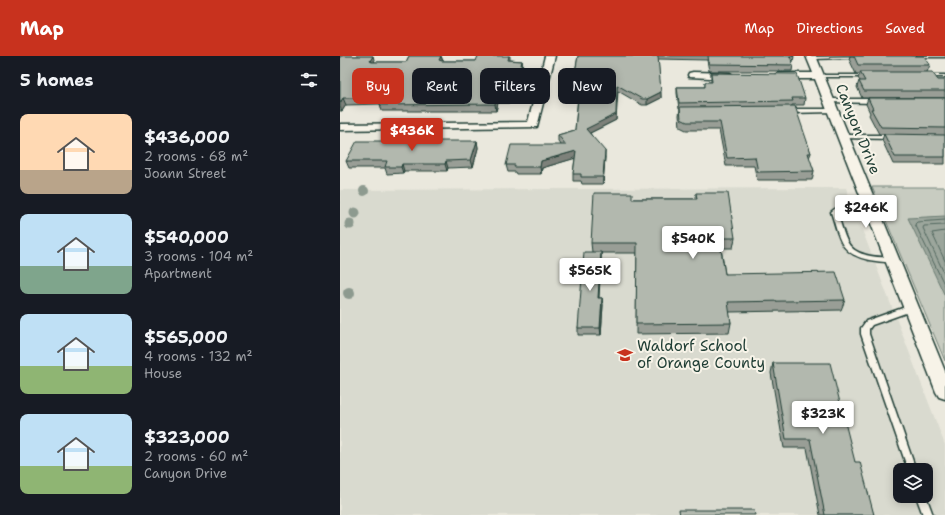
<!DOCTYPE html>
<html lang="en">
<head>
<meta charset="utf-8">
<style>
  :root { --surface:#171b24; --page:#242831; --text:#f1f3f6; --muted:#9ea1a6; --accent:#c8321e }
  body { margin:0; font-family:"Shantell Sans",sans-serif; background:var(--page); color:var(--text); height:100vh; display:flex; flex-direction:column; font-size:15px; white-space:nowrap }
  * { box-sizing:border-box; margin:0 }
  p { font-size:13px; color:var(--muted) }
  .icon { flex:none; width:22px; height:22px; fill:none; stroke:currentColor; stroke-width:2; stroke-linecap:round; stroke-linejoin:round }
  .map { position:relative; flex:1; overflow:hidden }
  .details { display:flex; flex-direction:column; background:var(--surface); width:340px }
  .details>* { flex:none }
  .hud { position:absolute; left:12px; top:12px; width:380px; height:36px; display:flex; gap:8px }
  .tools { position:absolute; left:553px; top:407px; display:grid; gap:8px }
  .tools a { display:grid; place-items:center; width:40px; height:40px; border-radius:8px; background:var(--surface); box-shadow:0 2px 10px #0003; font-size:20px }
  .price { position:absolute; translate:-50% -34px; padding:0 9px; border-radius:4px; background:#fff; color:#222; font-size:13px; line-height:26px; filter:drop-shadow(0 1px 2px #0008) }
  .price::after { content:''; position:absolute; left:50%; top:24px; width:12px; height:9px; margin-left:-6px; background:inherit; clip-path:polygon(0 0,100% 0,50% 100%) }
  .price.current { background:var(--accent); color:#fff }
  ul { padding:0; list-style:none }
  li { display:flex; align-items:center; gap:12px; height:100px; padding:0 20px }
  li span { display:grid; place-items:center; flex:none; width:112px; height:80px; border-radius:8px; color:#555 }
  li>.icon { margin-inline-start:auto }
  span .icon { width:48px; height:48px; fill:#fffc; stroke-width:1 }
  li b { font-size:17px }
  h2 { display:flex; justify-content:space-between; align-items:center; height:48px; padding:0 20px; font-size:17px }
  .chip { padding:0 14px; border-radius:8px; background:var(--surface); box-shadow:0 2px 10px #0003; font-size:14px; line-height:36px }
  .chip.current { background:var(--accent); color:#fff }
  header { display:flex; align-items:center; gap:24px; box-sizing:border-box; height:56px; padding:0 20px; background:var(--accent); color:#fff }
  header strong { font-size:19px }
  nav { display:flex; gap:22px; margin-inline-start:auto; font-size:14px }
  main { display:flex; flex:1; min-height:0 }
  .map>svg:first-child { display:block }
  .built { fill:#d9dacf; fill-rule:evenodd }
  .green { fill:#c8ccc1; stroke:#74847a }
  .water { fill:#9ca69c; stroke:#6a7c72 }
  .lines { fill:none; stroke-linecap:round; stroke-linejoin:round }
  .shore { stroke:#51675e; stroke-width:1 }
  .service-casing { stroke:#1f3d34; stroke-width:3 }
  .minor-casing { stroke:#1f3d34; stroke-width:3 }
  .service { fill:#f7f3e8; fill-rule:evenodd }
  .minor { fill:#f7f3e8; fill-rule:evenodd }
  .tree { fill:#8d9a8f }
  .wall { fill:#999e96; stroke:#1f3d34 }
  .shaded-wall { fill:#7d817a; stroke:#1f3d34 }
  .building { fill:#b2b8ae; stroke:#1f3d34 }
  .labels { text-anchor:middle; stroke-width:4; stroke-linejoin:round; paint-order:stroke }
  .street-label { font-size:15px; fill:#1f3d34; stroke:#f7f3e8 }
  .poi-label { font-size:15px; fill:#1f3d34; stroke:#f7f3e8; text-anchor:start }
</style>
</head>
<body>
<header>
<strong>Map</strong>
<nav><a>Map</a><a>Directions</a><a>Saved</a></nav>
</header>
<main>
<section class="details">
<h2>5 homes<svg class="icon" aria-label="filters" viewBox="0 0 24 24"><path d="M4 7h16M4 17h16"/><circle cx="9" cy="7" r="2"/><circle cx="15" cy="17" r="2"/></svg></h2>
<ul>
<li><span style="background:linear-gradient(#ffd9b3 70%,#b9a48a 0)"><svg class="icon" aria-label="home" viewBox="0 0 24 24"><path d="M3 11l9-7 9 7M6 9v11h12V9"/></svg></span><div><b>$436,000</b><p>2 rooms · 68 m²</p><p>Joann Street</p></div></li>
<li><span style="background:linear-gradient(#bfe0f5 65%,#7fa58c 0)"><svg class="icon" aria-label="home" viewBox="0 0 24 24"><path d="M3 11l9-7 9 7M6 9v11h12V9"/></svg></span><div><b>$540,000</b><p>3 rooms · 104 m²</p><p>Apartment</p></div></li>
<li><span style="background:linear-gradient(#bfe0f5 65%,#8fb573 0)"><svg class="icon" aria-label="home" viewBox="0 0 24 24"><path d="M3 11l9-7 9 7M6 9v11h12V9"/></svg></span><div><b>$565,000</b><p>4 rooms · 132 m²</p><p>House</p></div></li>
<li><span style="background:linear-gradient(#bfe0f5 65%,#8fb573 0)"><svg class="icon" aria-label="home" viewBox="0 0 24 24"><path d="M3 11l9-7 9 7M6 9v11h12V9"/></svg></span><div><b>$323,000</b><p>2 rooms · 60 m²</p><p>Canyon Drive</p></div></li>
</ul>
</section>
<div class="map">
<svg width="605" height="459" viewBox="0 0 605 459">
  <rect width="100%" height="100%" fill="#eae8dd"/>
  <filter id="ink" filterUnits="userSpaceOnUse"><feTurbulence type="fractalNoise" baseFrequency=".025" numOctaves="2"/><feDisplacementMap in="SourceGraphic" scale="8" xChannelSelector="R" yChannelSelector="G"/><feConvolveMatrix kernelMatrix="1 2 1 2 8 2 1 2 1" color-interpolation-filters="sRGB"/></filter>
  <g filter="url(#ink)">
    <path class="built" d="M506 132 605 389V459H0V134ZM560 414H586V440H560Z"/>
    <path class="green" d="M532 131H605V305Z"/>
    <path class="water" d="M605 160V240L568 162Z"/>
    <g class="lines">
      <g class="shore">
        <path d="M605 164 577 166 575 168 605 230"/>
        <path d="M605 169 584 170 583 172 605 219"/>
        <path d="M605 175 592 177 605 205"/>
      </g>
      <defs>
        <g id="service">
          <path d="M539 0 537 1 472 3 470 2 472 1Z"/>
          <path d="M573 0H605V1H575Z"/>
          <path d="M477 19H529L531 20 529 21H479L477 20Z"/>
          <rect x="583" y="19" width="22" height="2"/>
          <path d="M489 43H535L538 45 535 47 487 46V44Z"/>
          <path d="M493 53 496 55 495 56 447 57 444 55 447 53Z"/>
          <path d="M504 79H551L554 81 551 83 502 82V80Z"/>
          <path d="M530 146 532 147 533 148 532 149 502 154 497 157C501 167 503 178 508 187 516 201 538 201 552 202L555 204 554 206C547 207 537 205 529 204 498 197 500 182 491 156 500 147 517 148 530 146Z"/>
          <path d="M571 249 574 250 575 252 574 254 532 269 529 273V278L576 414H568L521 278V272L526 265Z"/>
          <path d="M576 440H586L593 459H583Z"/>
        </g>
        <g id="minor">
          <path d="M205 0H215L197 71 0 74V68L188 66Z"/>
          <path d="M466 0H476L605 315V343L599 341 596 336 475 23H438L433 20 438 17H473Z"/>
          <path d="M353 16 390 17 395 20 390 23 349 21 348 19 349 17Z"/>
        </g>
      </defs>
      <use href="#service" class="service-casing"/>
      <use href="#minor" class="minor-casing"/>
      <use href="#service" class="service"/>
      <use href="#minor" class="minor"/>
    </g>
    <g class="tree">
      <circle cx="24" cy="135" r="5"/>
      <circle cx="15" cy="157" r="5.5"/>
      <circle cx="10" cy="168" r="5.5"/>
      <circle cx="9" cy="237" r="6"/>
    </g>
    <g class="wall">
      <path d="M0 0H33L34 6H66L69 0H101L103 5H136L170 0V4L182 5 183 12 174 47H158L156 55H42L40 48 6 49 2 55H0Z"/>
      <path d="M238 0H454L453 6H452L453 9 452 15H369L367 4 318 3 321 42 307 49H302L278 35 276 64 250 77 265 101 263 128H242L241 125H233V118L235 102 202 112 201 118H176L175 116H168L166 109 221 89 218 85V79L235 74 239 28H235L234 22Z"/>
      <path d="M510 0H584L590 9 587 16 598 24H605V42H522L517 31 519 25H520L518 22 520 18H516L509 3Z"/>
      <path d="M371 17 465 42 464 49H452V50L471 97 469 102 474 115 472 124H417L414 110H386L379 74H346L340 71 339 59 340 53H339L337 37V31H365V26H371Z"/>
      <path d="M528 42H605V108H553L542 84 544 78H539L529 59 530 57 526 48Z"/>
      <path d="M137 85 138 92 133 111 108 112 107 115H64L63 117 47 118 45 112H9L6 105Z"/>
      <path d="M356 137 395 182 393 192H381L385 218 505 244 501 254 389 256 391 267 389 277 296 278 297 197H261V202L259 242H262L263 249 261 279H238V272L252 196 251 187 293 143H356Z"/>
      <path d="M433 307 515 406 534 459H480L467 392H444L431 317Z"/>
    </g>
    <g class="shaded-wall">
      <path d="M33 0 35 7 30 5Z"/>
      <path d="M101 0 103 6 99 4Z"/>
      <path d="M182 5 183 12 174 47 173 41Z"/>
      <path d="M277 29 276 64 246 79V73Z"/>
      <path d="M321 36V42L307 49V43Z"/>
      <path d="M157 41 158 47 156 55 155 48Z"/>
      <path d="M3 42 6 49 2 55 0 51V47Z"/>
      <path d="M137 85 138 92 133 111 131 104Z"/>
      <path d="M236 95V102L202 112 201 118 200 111 201 105Z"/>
      <path d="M265 95V101L263 128V121Z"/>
      <path d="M106 105 108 112 107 115 105 108Z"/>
      <path d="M62 108 64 115 63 117 61 111Z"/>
      <path d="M261 196V202L258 249V242Z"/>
      <path d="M262 242 263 249 261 279 260 272Z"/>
    </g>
    <g class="building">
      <path d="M0 0H33L30 5 32 6H66L69 0H101L99 4 102 5H136L138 0H169L168 4 182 5 173 41H157L155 48 40 49 43 42H3L0 47Z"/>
      <path d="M238 0H318L321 36 307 43H302L277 29 276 58 246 73 265 95 263 121H241V118H233L236 95 201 105 200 111H174L175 109H166L171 89H226L218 79 235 74 240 22H234Z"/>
      <path d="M368 0H454H450L453 9 369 8Z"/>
      <path d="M514 0H584L590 9H518Z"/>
      <path d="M520 16H592L598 24H605V35H524L519 25H525Z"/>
      <path d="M371 17 457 18 465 42H452L453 45 339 47 337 31H365V26H372Z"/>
      <path d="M528 42H605V72L541 71 531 53H533Z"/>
      <path d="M455 50 471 97H468L474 115 418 116 415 101 387 102 380 66H347L341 63 340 51Z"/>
      <path d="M544 78 605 79V101H555Z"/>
      <path d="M17 85H137L131 104 106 105 105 108H62L61 111H45L47 105H6Z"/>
      <path d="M254 137H292V143H357L356 137H388L395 182H379L385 218 496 216 505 244 388 246 391 267 296 268 297 187H251Z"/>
      <path d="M244 196H261L258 242H262L260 272H238Z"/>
      <path d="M433 307H490L515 406H520L534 459H485L470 383H446Z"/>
      <path d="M339 454H414L415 459H340Z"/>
    </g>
  </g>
  <defs>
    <symbol id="school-bare" viewBox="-9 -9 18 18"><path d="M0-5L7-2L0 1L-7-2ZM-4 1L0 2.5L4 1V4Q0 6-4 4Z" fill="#c8321e" stroke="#f7f3e8" stroke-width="2.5" paint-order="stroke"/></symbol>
  </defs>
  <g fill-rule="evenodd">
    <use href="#school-bare" x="274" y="288" width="22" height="22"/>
  </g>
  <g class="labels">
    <g class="street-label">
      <text transform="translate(518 73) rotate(68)" y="5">Canyon Drive</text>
    </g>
    <g class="poi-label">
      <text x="297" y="295">Waldorf School<tspan x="297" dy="17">of Orange County</tspan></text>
    </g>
  </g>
</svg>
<div class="tools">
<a><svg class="icon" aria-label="layers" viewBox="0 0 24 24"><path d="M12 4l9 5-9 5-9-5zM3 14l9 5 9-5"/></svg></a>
</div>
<b class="price current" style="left:72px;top:96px">$436K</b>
<b class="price" style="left:526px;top:173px">$246K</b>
<b class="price" style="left:353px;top:204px">$540K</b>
<b class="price" style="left:250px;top:236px">$565K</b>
<b class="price" style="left:483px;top:379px">$323K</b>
<div class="hud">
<a class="chip current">Buy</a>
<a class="chip">Rent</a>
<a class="chip">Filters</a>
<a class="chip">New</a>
</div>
</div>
</main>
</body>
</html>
